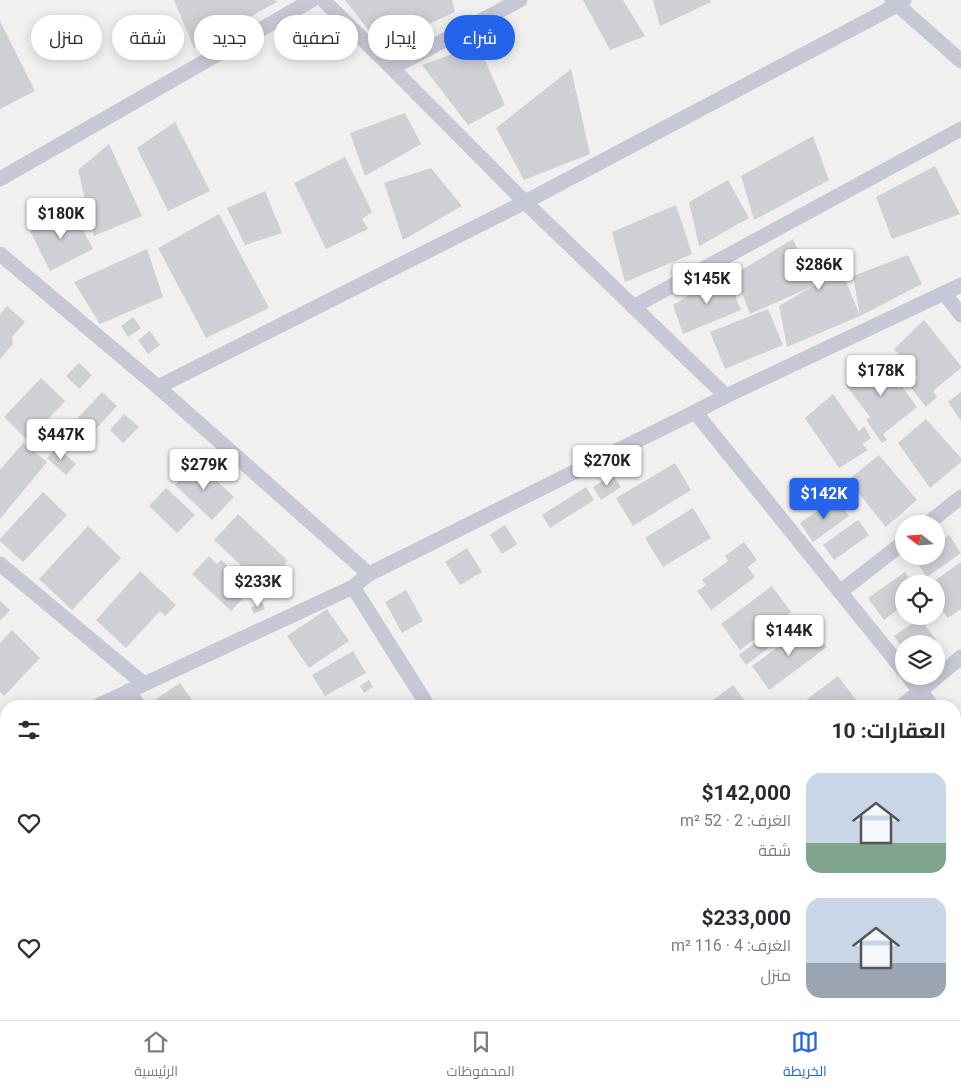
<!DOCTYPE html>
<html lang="ar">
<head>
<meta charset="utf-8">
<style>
  :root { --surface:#fff; --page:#f7f7f7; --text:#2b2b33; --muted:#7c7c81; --line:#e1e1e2; --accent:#2563eb }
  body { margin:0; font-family:Roboto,Cairo,sans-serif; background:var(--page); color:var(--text); direction:rtl; height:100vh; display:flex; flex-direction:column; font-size:19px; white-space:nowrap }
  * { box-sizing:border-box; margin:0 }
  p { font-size:16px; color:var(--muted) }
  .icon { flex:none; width:28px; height:28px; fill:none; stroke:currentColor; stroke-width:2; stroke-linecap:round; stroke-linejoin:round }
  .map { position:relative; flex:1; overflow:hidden; direction:ltr }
  .sheet { position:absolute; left:0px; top:700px; width:961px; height:320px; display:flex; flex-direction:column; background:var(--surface); border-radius:20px 20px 0 0; box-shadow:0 2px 12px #0003; direction:rtl }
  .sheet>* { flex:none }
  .banner { position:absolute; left:15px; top:15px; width:500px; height:45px; direction:rtl; display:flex; gap:10px }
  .needle { width:32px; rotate:287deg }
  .buttons { position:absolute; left:895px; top:515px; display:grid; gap:10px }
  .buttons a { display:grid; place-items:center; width:50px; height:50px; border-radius:50%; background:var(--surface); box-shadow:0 2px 12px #0003; font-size:25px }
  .price { position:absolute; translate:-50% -42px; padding:0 11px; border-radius:5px; background:#fff; color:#222; font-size:16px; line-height:32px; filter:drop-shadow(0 1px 2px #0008) }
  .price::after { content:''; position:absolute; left:50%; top:30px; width:15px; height:11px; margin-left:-8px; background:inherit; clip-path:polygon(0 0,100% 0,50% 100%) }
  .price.selected { background:var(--accent); color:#fff }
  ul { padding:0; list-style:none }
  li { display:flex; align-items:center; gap:15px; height:125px; padding:0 15px }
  li span { display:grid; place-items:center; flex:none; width:140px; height:100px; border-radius:15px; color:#555 }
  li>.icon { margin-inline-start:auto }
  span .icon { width:60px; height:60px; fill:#fffc; stroke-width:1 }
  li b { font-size:21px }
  h2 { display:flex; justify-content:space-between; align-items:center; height:60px; padding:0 15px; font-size:21px }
  .chip { padding:0 18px; border-radius:22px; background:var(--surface); box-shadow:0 2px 12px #0003; font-size:18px; line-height:45px }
  .chip.selected { background:var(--accent); color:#fff }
  .dock { display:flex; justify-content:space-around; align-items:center; height:70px; border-top:1px solid var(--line); background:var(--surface); font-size:14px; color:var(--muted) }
  .dock a { display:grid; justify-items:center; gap:2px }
  .dock .selected { color:var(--accent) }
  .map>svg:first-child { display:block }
  .building { fill:#cfd0d6 }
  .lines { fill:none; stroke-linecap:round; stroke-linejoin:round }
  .minor { stroke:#c6c9d5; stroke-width:15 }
</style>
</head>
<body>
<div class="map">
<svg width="961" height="1020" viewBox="0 0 961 1020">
  <rect width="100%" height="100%" fill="#f1f0ef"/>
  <g class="building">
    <path d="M174 0H275L277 2 194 48Z"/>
    <path d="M345 0H452L455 12 381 46Z"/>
    <path d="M583 0H623L645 36 610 50Z"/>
    <path d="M653 0H710L711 2 660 26Z"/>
    <path d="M0 21 35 91 0 109Z"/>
    <path d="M478 45 505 105 468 125 422 65Z"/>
    <path d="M571 69 590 154 524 180 496 128Z"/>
    <path d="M405 113 421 144 365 176 350 133Z"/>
    <path d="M175 122 210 191 168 211 137 148Z"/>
    <path d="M813 136 829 180 754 220 741 176Z"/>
    <path d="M109 144 142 216 94 236 78 170Z"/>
    <path d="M345 157 372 212 362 219 368 229 326 249 294 183Z"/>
    <path d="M935 166 960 214 892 239 876 197Z"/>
    <path d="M431 168 462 206 403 240 384 183Z"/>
    <path d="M728 180 749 218 699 246 689 202Z"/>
    <path d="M265 191 282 233 245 245 227 208Z"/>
    <path d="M676 205 692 254 625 282 612 232Z"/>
    <path d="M72 209 93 249 50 271 30 231Z"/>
    <path d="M219 214 269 308 206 338 158 248Z"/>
    <path d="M793 239 813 286 841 269 860 316 853 276 908 255 922 284 860 316 787 347 779 306 813 286 750 314 735 274Z"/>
    <path d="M147 249 163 297 100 324 74 282Z"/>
    <path d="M725 273 741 310 683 334 673 305Z"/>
    <path d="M7 306 25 322 12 337 13 344 0 359V314Z"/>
    <path d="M768 309 783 345 725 369 710 332Z"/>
    <path d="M133 317 141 328 128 337 121 326Z"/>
    <path d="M924 320 961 366V368L933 391 937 397 926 407 909 385 918 378 894 349Z"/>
    <path d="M150 331 160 345 148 354 138 340Z"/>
    <path d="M879 355 917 407 883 434 887 440 882 443 866 420 870 417 846 385Z"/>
    <path d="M79 363 92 375 79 389 66 376Z"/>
    <path d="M41 378 65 401 28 441 4 417Z"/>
    <path d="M102 392 117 406 91 434 76 420Z"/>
    <path d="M961 392V421L948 402Z"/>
    <path d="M833 394 859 431 864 426 871 438 862 444 868 450 839 468 805 418Z"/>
    <path d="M124 414 139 427 123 443 110 430Z"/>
    <path d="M926 419 961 458V462L930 488 898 443Z"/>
    <path d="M23 443 47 462 0 519V468L1 469Z"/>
    <path d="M57 447 76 464 66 475 47 458Z"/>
    <path d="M879 455 917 500 886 527 848 480Z"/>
    <path d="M197 462 234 497 212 520 175 485Z"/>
    <path d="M675 463 691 490 633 526 616 498Z"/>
    <path d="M613 475 621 487 601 500 593 487Z"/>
    <path d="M586 487 594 500 550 528 542 515Z"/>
    <path d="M166 488 195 515 177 533 149 506Z"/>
    <path d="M43 492 67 515 23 562 0 541V539Z"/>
    <path d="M836 498 849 516 813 542 800 523Z"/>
    <path d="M693 508 711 538 663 567 645 538Z"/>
    <path d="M238 514 288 561 280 569 287 575 274 588 268 582 264 587 214 540Z"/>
    <path d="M858 520 869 535 834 560 823 545Z"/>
    <path d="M505 525 517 544 502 554 490 535Z"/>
    <path d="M88 526 121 558 72 610 39 579Z"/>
    <path d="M949 535 961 553 927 577 915 560 920 556H936V545Z"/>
    <path d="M744 542 757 560 748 567 755 577 711 610 697 591 706 585 702 580 728 561 725 556Z"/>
    <path d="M467 548 482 572 460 585 445 562Z"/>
    <path d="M209 556 217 564 221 560 235 572 231 577 248 593 231 611 192 574Z"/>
    <path d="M961 562V609L948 618 936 601V584H930Z"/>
    <path d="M140 571 176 605 165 616 160 611 126 648 96 620Z"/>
    <path d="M905 572 913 584H904V605L884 620 868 598Z"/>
    <path d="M772 586 791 612 740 650 721 624Z"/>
    <path d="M406 590 423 621 402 633 385 602Z"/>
    <path d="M0 601 10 610 0 621Z"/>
    <path d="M262 602 265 609 254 614 251 608Z"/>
    <path d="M327 609 349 641 309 668 287 636Z"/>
    <path d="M920 618 939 644 936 646V644H904V650L894 636Z"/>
    <path d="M809 624 827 647 769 690 752 666Z"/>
    <path d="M776 627 783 637 746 665 739 655Z"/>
    <path d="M12 630 40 658 4 696 0 692V643Z"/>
    <path d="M353 651 366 673 325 696 312 675Z"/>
    <path d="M838 676 857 701 849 706H798Z"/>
    <path d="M369 680 373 687 364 693 360 686Z"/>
    <path d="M180 683 196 706H156L153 701Z"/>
    <path d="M733 685 749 706H705Z"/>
    <path d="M961 832V883L955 888V836Z"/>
    <path d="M961 914V940L955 933V919Z"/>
    <path d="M1 957 6 968V972L0 975V958Z"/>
    <path d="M961 991V1020H923L931 1014H955V996Z"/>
    <path d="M128 1014H154L140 1020H131Z"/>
    <path d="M213 1014H243L234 1020H217Z"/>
    <path d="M450 1014H499L504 1020H455Z"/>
    <path d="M547 1014H606L610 1020H538Z"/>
  </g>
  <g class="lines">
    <g class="minor">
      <path d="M323 0 392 68 525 202 726 396"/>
      <path d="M892 0 961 61"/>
      <path d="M392 68 520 0"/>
      <path d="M0 179 312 0"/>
      <path d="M0 254 158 387 369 574"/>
      <path d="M944 293 961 315"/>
      <path d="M633 307 961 129"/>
      <path d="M158 387 525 202 897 5 904 0"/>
      <path d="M695 412 904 671"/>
      <path d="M927 524 961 497"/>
      <path d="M0 564 144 684"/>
      <path d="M353 587 428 706"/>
      <path d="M840 592 904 542"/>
      <path d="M908 676 932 706"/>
      <path d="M128 691 139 706"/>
      <path d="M97 706 353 587 369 574 695 412 726 396 961 285"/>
      <path d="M902 706 961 657"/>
      <path d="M955 734 961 742"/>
      <path d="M0 753 6 750"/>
      <path d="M357 1014 362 1020"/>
      <path d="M636 1014 641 1020"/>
      <path d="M884 1014 889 1020"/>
      <path d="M312 1020 327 1014"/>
      <path d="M848 1020 857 1014"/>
    </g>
  </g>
</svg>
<div class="buttons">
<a><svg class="needle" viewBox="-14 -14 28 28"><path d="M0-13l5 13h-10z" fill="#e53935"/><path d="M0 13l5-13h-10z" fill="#7c7c81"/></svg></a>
<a><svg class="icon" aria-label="locate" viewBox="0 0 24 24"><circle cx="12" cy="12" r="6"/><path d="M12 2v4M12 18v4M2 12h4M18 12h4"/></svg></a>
<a><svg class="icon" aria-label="layers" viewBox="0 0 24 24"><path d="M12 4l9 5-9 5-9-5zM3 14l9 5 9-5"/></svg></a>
</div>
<b class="price" style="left:61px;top:240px">$180K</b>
<b class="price" style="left:819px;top:291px">$286K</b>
<b class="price" style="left:707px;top:305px">$145K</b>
<b class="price" style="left:881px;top:397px">$178K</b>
<b class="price" style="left:61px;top:461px">$447K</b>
<b class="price" style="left:607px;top:487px">$270K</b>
<b class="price" style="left:204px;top:491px">$279K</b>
<b class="price selected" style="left:824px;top:520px">$142K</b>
<b class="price" style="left:258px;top:608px">$233K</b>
<b class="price" style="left:789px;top:657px">$144K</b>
<div class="banner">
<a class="chip selected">شراء</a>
<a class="chip">إيجار</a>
<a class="chip">تصفية</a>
<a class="chip">جديد</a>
<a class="chip">شقة</a>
<a class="chip">منزل</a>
</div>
<section class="sheet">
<h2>العقارات: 10<svg class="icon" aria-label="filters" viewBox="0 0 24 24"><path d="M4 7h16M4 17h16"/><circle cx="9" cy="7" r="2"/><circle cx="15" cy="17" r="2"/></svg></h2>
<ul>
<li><span style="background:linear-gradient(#c9d6e8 70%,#7fa58c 0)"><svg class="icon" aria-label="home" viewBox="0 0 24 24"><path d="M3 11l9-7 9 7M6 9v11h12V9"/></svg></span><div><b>$142,000</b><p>الغرف: 2 · 52 m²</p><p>شقة</p></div><svg class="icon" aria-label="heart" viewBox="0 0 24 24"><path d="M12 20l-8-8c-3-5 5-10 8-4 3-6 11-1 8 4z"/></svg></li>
<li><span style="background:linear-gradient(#c9d6e8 65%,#9aa5b1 0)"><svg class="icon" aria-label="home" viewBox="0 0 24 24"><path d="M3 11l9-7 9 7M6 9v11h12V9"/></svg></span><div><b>$233,000</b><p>الغرف: 4 · 116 m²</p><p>منزل</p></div><svg class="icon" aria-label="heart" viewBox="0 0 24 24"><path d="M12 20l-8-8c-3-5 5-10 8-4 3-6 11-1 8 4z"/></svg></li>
</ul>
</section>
</div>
<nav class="dock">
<a class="selected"><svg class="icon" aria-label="map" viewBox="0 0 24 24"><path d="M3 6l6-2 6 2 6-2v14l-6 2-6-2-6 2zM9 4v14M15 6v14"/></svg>الخريطة</a>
<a><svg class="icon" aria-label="saved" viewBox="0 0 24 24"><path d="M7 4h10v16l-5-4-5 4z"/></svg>المحفوظات</a>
<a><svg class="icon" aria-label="home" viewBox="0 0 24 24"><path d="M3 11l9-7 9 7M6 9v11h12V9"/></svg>الرئيسية</a>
</nav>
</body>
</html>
